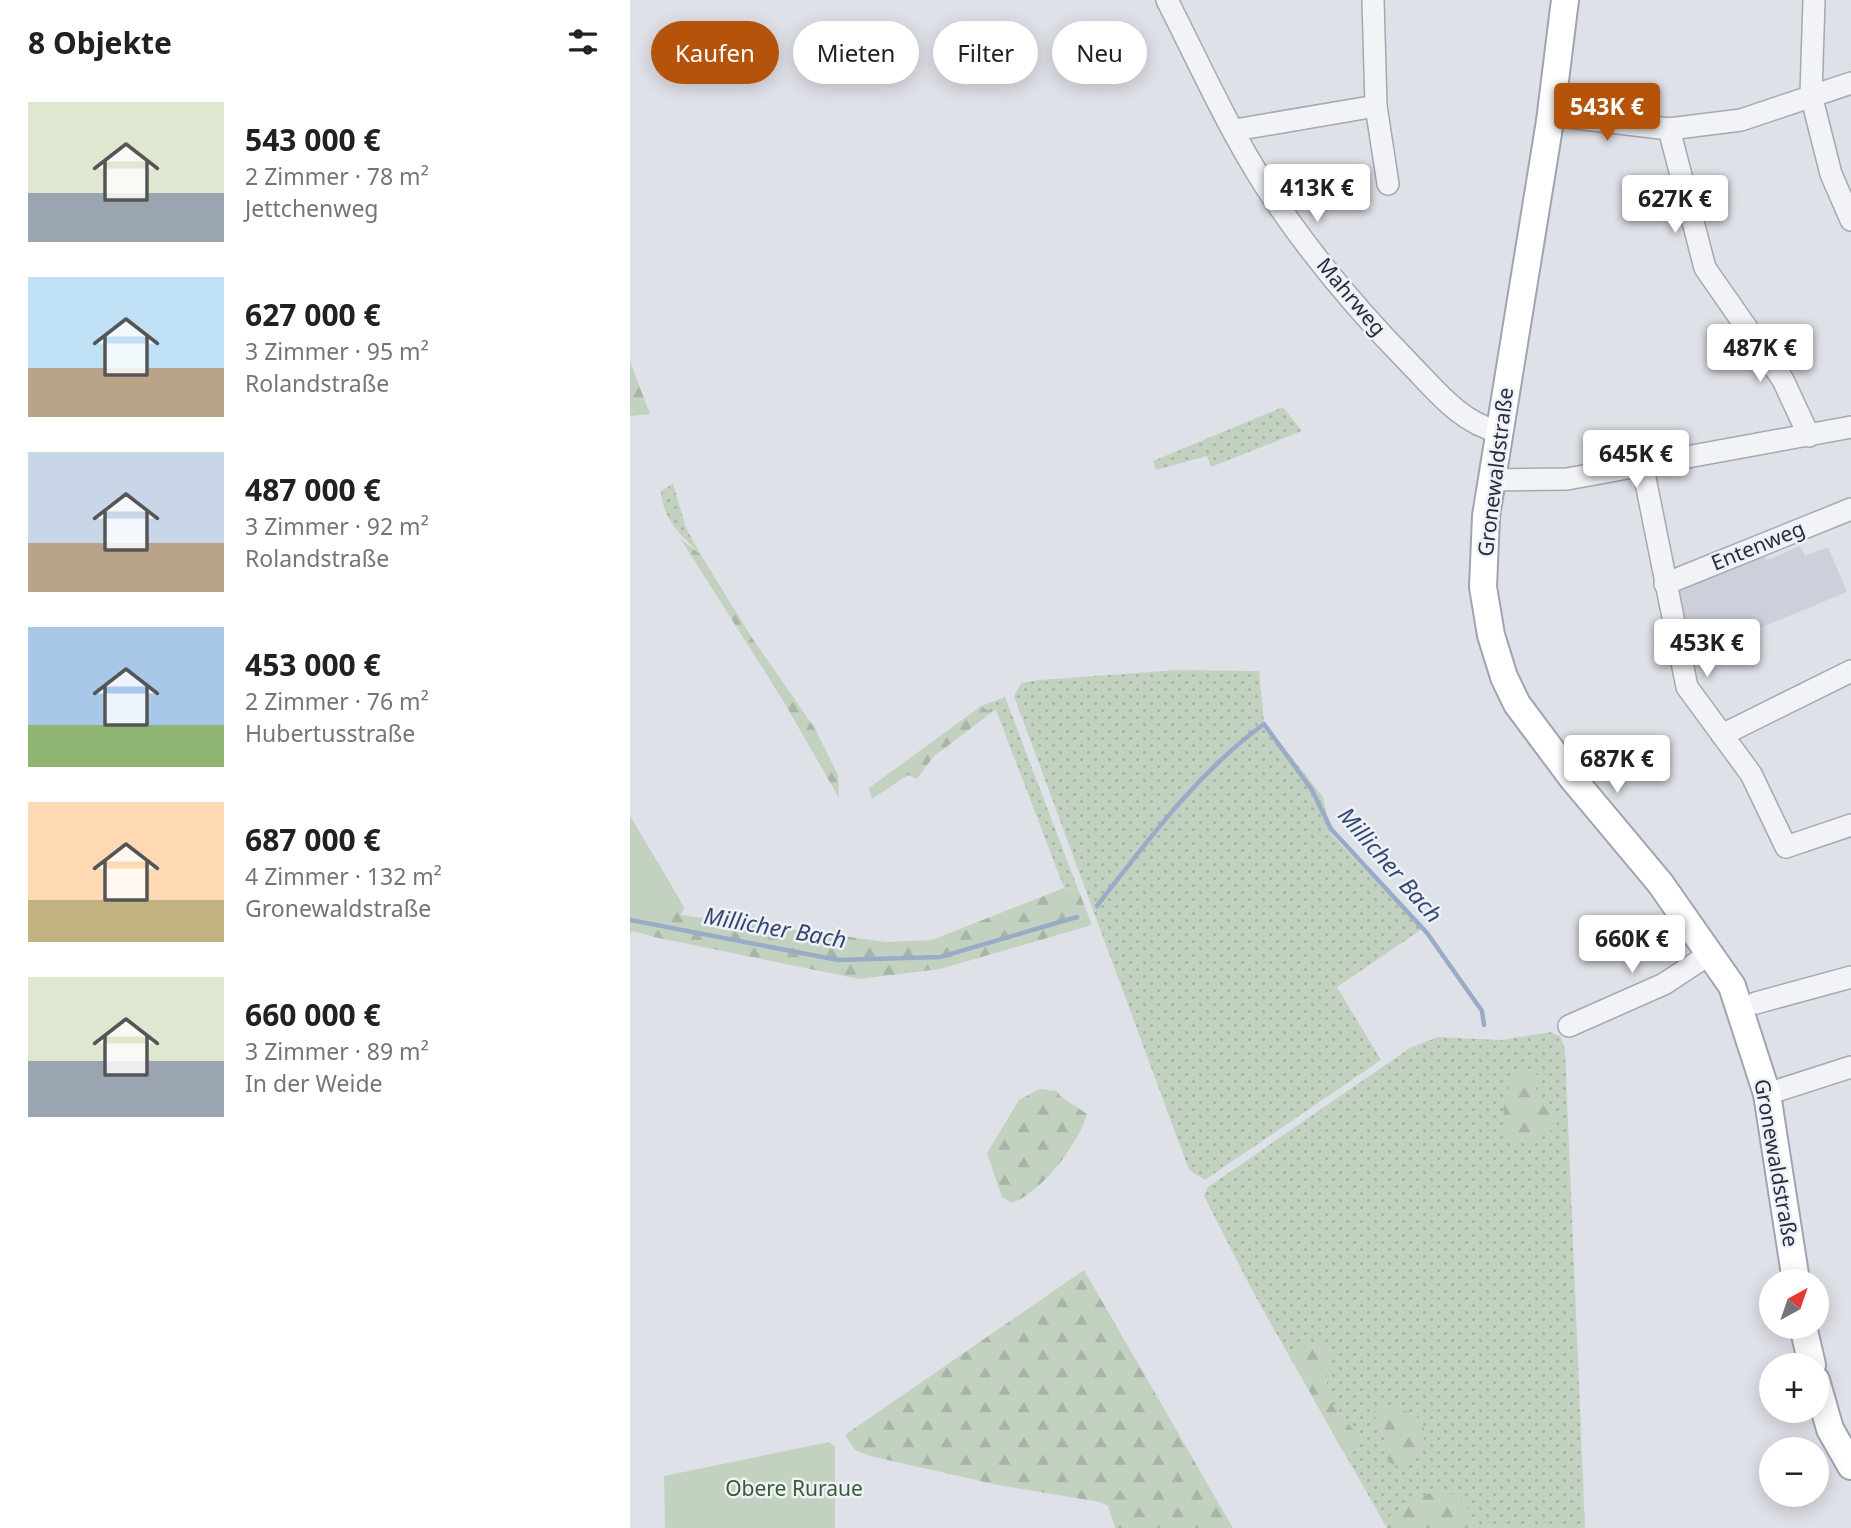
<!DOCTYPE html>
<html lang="de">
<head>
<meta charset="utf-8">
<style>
  :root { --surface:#fff; --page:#f6f6f6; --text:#202124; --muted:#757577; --accent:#b45309 }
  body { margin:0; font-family:"Noto Sans",sans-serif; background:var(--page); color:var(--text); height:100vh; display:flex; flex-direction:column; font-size:26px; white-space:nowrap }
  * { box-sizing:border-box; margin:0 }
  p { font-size:23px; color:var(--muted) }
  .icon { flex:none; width:38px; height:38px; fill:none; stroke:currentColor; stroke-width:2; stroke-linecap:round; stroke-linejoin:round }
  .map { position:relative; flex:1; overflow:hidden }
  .sheet { display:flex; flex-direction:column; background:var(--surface); width:630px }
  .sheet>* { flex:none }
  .banner { position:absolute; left:21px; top:21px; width:665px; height:63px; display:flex; gap:14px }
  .needle { width:46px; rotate:40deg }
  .fabs { position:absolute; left:1129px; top:1269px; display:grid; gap:14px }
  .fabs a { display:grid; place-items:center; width:70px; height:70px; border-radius:50%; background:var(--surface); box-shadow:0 4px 18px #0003; font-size:35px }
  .price { position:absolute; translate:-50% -60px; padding:0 16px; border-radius:7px; background:#fff; color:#222; font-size:23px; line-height:46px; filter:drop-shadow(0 2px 4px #0008) }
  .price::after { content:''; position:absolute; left:50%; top:42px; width:21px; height:16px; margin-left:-10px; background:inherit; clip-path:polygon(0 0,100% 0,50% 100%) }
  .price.active { background:var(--accent); color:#fff }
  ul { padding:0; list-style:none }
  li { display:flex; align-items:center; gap:21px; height:175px; padding:0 28px }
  li span { display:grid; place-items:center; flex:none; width:196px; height:140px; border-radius:0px; color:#555 }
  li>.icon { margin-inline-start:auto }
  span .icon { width:84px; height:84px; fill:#fffc; stroke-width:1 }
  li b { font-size:30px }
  h2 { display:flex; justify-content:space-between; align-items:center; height:84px; padding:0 28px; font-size:30px }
  .tag { padding:0 24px; border-radius:32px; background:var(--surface); box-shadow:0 4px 18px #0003; font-size:24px; line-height:63px }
  .tag.active { background:var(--accent); color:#fff }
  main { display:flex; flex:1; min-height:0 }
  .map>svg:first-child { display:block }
  .built { fill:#cdd0da }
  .grass { fill:url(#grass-dots) }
  .forest { fill:url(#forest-firs) }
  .green { fill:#c3d2c0 }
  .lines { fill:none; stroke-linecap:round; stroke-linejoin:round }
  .stream { stroke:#9aabc8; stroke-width:4.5 }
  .minor-casing { stroke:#a4a8b2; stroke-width:24 }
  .major-casing { stroke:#9fa4b4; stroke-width:30 }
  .minor { stroke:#f2f3f6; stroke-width:21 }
  .major { stroke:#fff; stroke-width:26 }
  .labels { text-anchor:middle; stroke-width:5; stroke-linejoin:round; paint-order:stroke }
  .street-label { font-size:21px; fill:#282e3f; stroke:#eef1f6 }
  .park-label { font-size:21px; fill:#385a36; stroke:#eef1f6 }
  .water-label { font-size:23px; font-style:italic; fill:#334772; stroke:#eef1f6 }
</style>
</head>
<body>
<main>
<section class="sheet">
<h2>8 Objekte<svg class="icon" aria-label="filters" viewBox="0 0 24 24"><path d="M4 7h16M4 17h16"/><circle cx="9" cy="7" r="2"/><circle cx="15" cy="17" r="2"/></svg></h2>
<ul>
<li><span style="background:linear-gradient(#dfe7d0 65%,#9aa5b1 0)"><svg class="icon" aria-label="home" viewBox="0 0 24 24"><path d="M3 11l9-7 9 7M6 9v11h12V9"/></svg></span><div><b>543 000 €</b><p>2 Zimmer · 78 m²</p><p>Jettchenweg</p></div></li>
<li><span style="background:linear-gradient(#bfe0f5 65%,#b9a48a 0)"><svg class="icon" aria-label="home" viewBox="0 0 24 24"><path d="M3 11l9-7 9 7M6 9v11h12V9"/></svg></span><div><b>627 000 €</b><p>3 Zimmer · 95 m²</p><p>Rolandstraße</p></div></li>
<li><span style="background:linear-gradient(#c9d6e8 65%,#b9a48a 0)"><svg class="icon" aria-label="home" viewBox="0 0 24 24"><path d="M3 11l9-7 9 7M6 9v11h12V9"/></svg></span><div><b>487 000 €</b><p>3 Zimmer · 92 m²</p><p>Rolandstraße</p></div></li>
<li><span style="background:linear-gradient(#a9c7e8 70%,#8fb573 0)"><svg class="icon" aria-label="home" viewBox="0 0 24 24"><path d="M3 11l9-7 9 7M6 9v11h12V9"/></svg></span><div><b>453 000 €</b><p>2 Zimmer · 76 m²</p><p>Hubertusstraße</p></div></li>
<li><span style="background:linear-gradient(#ffd9b3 70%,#c2b280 0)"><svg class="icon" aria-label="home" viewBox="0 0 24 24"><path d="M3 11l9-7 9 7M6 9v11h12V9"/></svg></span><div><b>687 000 €</b><p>4 Zimmer · 132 m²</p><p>Gronewaldstraße</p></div></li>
<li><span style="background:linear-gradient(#dfe7d0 60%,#9aa5b1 0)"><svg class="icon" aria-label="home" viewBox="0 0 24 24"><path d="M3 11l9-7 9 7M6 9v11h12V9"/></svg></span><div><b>660 000 €</b><p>3 Zimmer · 89 m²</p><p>In der Weide</p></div></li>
</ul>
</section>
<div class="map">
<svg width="1221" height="1528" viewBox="0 0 1221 1528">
  <defs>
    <pattern id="grass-dots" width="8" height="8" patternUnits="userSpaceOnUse" patternTransform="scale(1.75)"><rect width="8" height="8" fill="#c3d2c0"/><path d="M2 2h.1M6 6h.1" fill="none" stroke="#a8b5a6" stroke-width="1.8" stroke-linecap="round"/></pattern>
    <pattern id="forest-firs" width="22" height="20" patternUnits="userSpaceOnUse" patternTransform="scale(1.75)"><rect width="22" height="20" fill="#c3d2c0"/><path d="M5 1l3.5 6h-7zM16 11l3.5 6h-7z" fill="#a8b5a6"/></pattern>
  </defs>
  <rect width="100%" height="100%" fill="#dfe1e8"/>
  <path class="built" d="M1170 546 1175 556 1198 547 1217 592 1059 657 1046 590 1134 554 1137 560Z"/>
  <g class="grass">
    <path d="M653 407 672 431 581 467 577 456 526 470 523 461Z"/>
    <path d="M43 484 56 528 71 555C52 536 33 521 31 491Z"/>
    <path d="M547 670 629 671 634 722 693 797 701 834 792 929 707 987 751 1060 575 1180 559 1170 384 696 391 683 409 680Z"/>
    <path d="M375 697 448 889 434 888 366 710 361 713 351 706Z"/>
    <path d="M920 1032 931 1037 935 1050 955 1528H757L624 1294 574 1196 578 1187 780 1048 808 1037 871 1040Z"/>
  </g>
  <g class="forest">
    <path d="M0 361 20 414 0 416Z"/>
    <path d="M50 538 71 555 122 638 184 727 208 775 209 798 151 697Z"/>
    <path d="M351 706 361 713 303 757 287 779 278 775 242 799 239 788Z"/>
    <path d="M0 816 54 907 51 915 257 942 302 940 434 888 448 889 462 925 310 969 229 979 24 937 0 930Z"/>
    <path d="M898 1069 909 1076C902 1101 910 1103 926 1117L927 1126 908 1140 884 1142C865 1120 873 1081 898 1069Z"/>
    <path d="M410 1089 427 1091 430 1096 457 1114C449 1143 412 1192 382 1203L372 1197 357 1153 389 1100Z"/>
    <path d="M454 1270 603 1528H485L478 1506 470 1502 368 1485 240 1456 225 1450 215 1435Z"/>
    <path d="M692 1338C708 1355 696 1365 697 1384 700 1415 714 1414 727 1435L725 1443 713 1452 662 1359 673 1346Z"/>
    <path d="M762 1407C804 1417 801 1435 779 1466L771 1467 758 1462 755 1453 762 1435 748 1423 743 1412Z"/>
    <path d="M816 1492 831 1497 843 1520V1528H757L751 1518 767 1515 769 1505 800 1493Z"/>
  </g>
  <g class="green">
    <path d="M0 816 54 907 0 933Z"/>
    <path d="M199 1442 205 1447V1528H35L34 1476Z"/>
  </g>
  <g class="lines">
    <g class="stream">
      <path d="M467 906C518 840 566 774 634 724L682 790 701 829 797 933 852 1011 854 1025"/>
      <path d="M0 920 208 960 310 957 447 917"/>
    </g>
    <defs>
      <g id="minor">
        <path d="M537 0C568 61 597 126 634 184 676 249 728 311 782 366 808 393 832 423 869 432"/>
        <path d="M743 0 746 106 758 184"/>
        <path d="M1184 0 1181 95 1201 174 1221 220"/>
        <path d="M921 115 1039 129 1111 120 1221 83"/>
        <path d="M1039 129 1075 268 1153 380 1179 436"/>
        <path d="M605 130 746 106"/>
        <path d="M1013 468 1057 687 1121 774 1156 847 1221 825"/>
        <path d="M862 480 937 479 1221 427"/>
        <path d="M1035 584 1221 509"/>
        <path d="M1092 735 1221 671"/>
        <path d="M1126 1003 1221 977"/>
        <path d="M939 1026 1034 984 1081 953"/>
        <path d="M1137 1094 1221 1067"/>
      </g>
      <g id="major">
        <path d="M935 0 920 121 856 516 853 587 861 635 874 677 887 704 943 779 1030 883 1102 986 1137 1094 1166 1281"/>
        <path d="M1173 1326 1182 1365"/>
        <path d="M1186 1380 1200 1429 1221 1466"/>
      </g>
    </defs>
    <use href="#minor" class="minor-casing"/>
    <use href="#major" class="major-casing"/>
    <use href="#minor" class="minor"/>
    <use href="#major" class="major"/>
  </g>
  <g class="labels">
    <g class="street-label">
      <text transform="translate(721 297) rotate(50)" y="7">Mahrweg</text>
      <text transform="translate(866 472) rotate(-83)" y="7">Gronewaldstraße</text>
      <text transform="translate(1128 546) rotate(-22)" y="7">Entenweg</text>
      <text transform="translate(1146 1163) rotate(80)" y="7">Gronewaldstraße</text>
    </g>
    <g class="park-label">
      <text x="164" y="1496">Obere Ruraue</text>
    </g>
    <g class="water-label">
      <text transform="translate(760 865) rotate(49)" y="8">Millicher Bach</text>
      <text transform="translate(145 928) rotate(10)" y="8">Millicher Bach</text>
    </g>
  </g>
</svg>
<div class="fabs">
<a><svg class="needle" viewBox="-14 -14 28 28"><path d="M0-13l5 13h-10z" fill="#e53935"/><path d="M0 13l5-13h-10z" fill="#757577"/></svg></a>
<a>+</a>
<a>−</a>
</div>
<b class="price active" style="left:977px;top:143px">543K €</b>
<b class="price" style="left:687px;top:224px">413K €</b>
<b class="price" style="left:1045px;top:235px">627K €</b>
<b class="price" style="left:1130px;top:384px">487K €</b>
<b class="price" style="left:1006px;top:490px">645K €</b>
<b class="price" style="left:1077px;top:679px">453K €</b>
<b class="price" style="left:987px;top:795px">687K €</b>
<b class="price" style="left:1002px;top:975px">660K €</b>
<div class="banner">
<a class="tag active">Kaufen</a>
<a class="tag">Mieten</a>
<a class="tag">Filter</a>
<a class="tag">Neu</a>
</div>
</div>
</main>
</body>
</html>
